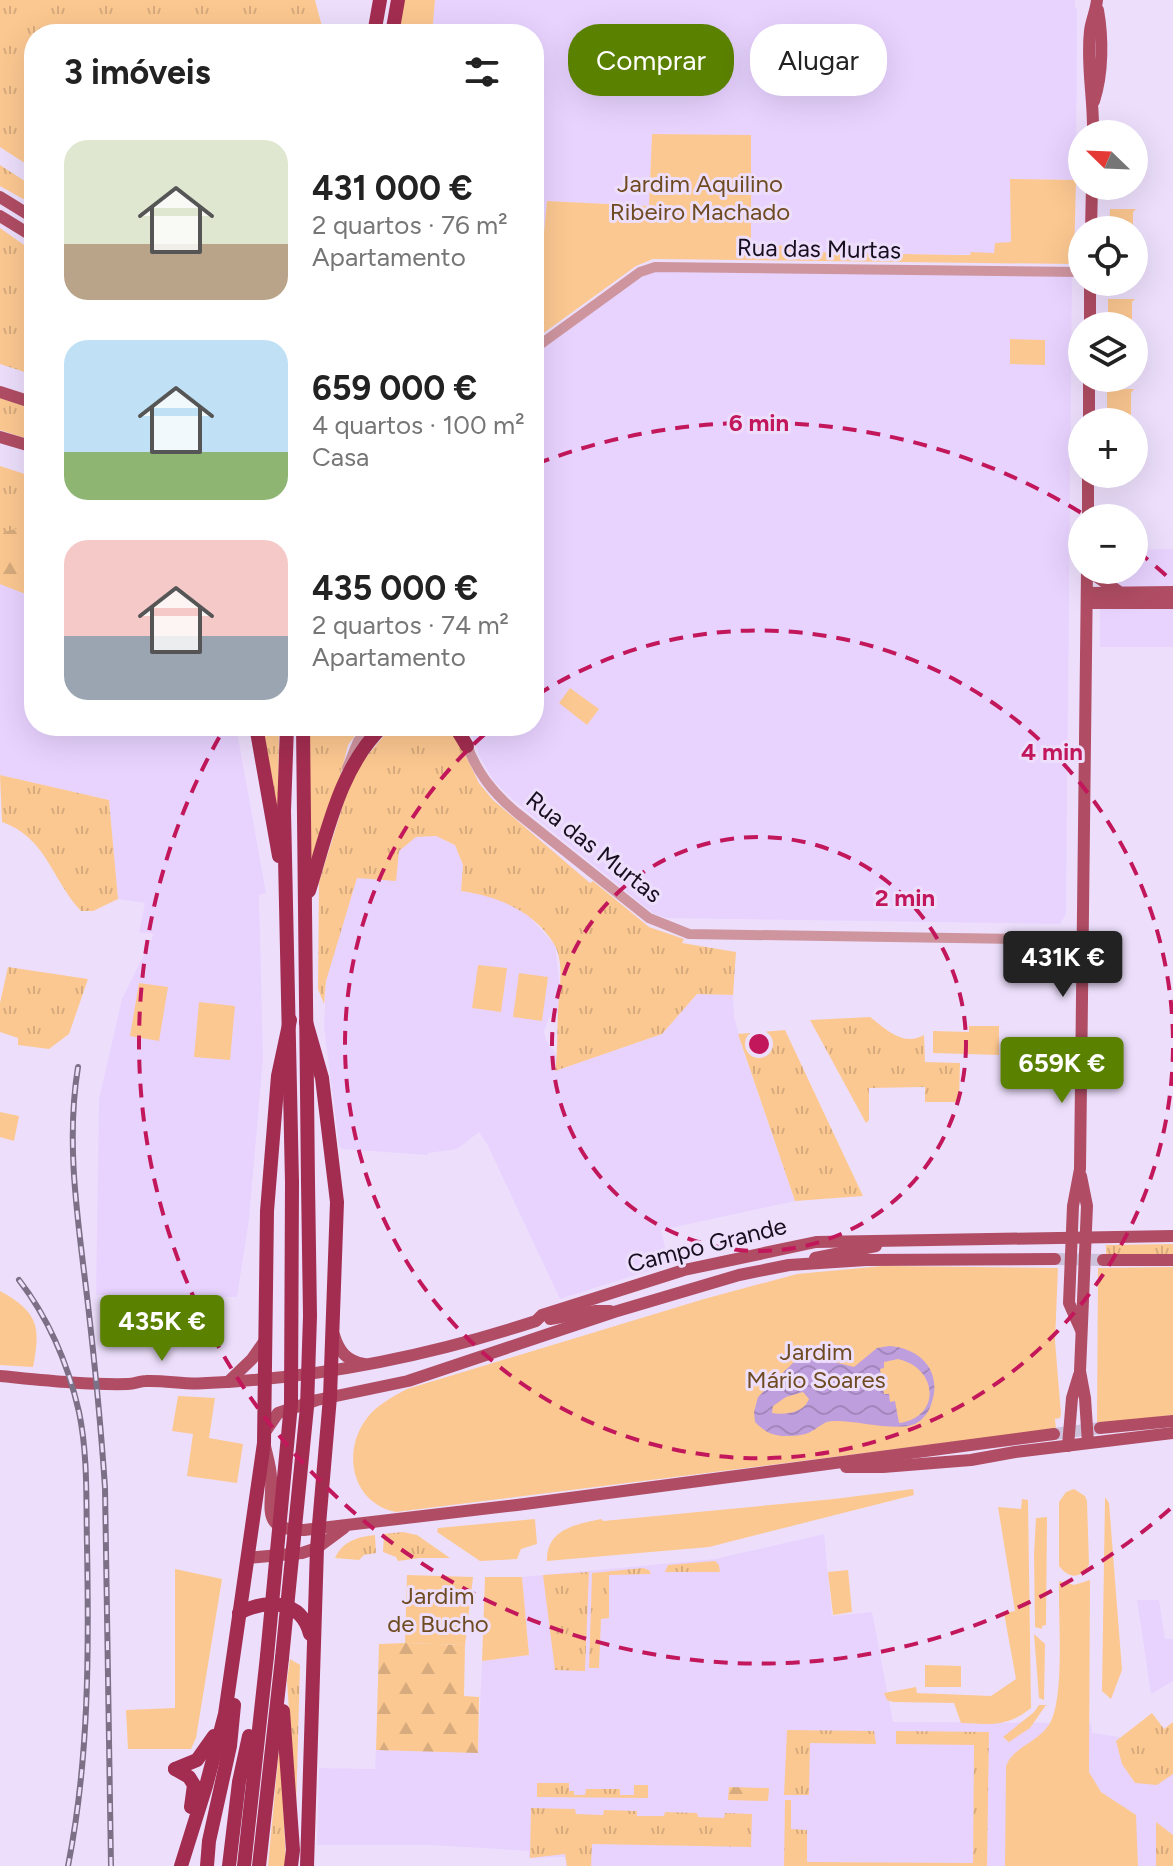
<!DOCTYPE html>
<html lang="pt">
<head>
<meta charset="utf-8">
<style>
  :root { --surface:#fff; --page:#f2f2f2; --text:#222; --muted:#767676; --accent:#5b8100 }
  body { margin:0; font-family:Figtree,sans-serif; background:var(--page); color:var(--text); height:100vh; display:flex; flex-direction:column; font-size:30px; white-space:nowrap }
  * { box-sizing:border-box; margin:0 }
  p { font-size:26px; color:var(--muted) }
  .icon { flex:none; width:44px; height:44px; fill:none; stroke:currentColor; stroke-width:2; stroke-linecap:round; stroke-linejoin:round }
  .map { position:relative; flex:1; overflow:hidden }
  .side { position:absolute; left:24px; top:24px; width:520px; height:712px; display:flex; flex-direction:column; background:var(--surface); border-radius:32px; box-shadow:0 8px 32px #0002 }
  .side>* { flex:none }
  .banner { position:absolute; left:568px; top:24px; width:484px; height:72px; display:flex; gap:16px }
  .needle { width:52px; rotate:293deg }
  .tools { position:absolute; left:1068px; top:120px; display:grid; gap:16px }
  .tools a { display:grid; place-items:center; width:80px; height:80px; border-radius:50%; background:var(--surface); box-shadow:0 8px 32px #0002; font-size:40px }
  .price { position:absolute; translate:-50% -68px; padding:0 18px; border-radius:8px; background:var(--accent); color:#fff; font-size:26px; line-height:52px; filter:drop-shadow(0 2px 4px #0008) }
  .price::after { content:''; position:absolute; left:50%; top:48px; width:24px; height:18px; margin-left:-12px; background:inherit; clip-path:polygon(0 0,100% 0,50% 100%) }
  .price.selected { background:#222; color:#fff }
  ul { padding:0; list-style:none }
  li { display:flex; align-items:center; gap:24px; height:200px; padding:0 40px }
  li span { display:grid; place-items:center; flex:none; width:224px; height:160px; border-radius:24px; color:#555 }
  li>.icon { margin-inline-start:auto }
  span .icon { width:96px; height:96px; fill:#fffc; stroke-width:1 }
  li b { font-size:34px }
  h2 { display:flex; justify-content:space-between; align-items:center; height:96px; padding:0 40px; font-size:34px }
  .chip { padding:0 28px; border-radius:32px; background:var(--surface); box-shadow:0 8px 32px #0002; font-size:28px; line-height:72px }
  .chip.selected { background:var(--accent); color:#fff }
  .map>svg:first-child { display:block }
  .built { fill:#e8d3ff }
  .grass { fill:url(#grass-tufts) }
  .forest { fill:url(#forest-firs) }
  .green { fill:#fcc891 }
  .water { fill:url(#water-waves); fill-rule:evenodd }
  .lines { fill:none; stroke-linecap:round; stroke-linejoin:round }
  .major-tunnel { stroke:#cdc0db; stroke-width:12; stroke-dasharray:12 6; stroke-linecap:butt }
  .minor { stroke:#ce959f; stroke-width:10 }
  .major { stroke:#b04d64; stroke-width:12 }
  .highway { stroke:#a32d50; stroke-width:14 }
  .rail-casing { stroke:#7b7086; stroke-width:6 }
  .rail { stroke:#eddffc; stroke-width:3; stroke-dasharray:9; stroke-linecap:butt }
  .highway-bridge { stroke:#a32d50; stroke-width:14 }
  .ring { fill:none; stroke:#c2185b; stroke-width:4; stroke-dasharray:14 10 }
  .labels { text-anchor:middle; stroke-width:6; stroke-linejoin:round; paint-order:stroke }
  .park-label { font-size:24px; fill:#6f4b21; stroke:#eddffc }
  .street-label { font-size:24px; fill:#170e1f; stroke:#eddffc }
  .centre { fill:#c2185b; stroke:#eddffc; stroke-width:4 }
  .ring-label { font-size:24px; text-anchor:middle; font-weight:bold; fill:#c2185b; stroke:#eddffc; stroke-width:6; stroke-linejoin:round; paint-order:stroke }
</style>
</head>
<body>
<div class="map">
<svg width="1173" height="1866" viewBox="0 0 1173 1866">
  <defs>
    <pattern id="grass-tufts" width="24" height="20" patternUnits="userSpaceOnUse" patternTransform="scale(2)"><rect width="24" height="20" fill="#fcc891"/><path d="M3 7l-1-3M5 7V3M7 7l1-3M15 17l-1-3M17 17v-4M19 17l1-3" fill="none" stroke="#d7ab7d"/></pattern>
    <pattern id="forest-firs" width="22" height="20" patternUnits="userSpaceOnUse" patternTransform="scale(2)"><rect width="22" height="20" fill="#fcc891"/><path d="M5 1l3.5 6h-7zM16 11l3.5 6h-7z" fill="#d7ab7d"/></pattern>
    <pattern id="water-waves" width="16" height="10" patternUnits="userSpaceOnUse" patternTransform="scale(2)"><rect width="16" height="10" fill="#be9edd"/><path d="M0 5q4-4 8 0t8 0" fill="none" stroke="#a387bd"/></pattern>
  </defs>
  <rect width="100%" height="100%" fill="#eddffc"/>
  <g class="built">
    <path d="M435 0H1075V7L1077 8 1076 180 1011 179V243L995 253 954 255 805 252V246L751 245 652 134 649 206 547 201 534 324V34H432Z"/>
    <path d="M656 271 1072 275 1066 914 1060 924 666 918 654 914 511 798 493 780 480 757 469 726H534V355L643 276Z"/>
    <path d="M1173 549V647H1100V570H1134V550Z"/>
    <path d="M0 584 34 597V726H236L266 893 259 895 263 1059 249 1219 237 1297 96 1295 99 1099 122 999 154 934 139 932 145 903 118 899 109 800 0 775Z"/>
    <path d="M436 836 455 845 463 865 461 891 484 894 510 904 530 917 555 945 561 997 558 1013 549 1018 544 1031 546 1040 557 1056 555 1071 662 1034 697 994 733 995 734 1016 742 1047 795 1201 661 1230 666 1252 648 1257 651 1270 560 1299 487 1144 479 1132 457 1149 428 1153V1155L342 1149 339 1145 324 1027 326 981 343 919 357 878 415 837Z"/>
    <path d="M824 1534 832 1616 872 1612 893 1722 1091 1723 1092 1733 1173 1745V1866H566L565 1857 529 1858V1851L431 1845H317L319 1768 375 1769 376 1750 478 1752 482 1661 529 1655 522 1577 715 1559Z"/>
    <path d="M1137 1600H1159L1165 1639H1173V1681L1151 1694Z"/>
  </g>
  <g class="grass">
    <path d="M0 0H315L324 34H34V169L0 147Z"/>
    <path d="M404 0H435L432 34H397Z"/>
    <path d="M0 165 34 187V205L0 186Z"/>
    <path d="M0 228 34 252V375L0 364Z"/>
    <path d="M0 398 34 409V441L0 430Z"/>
    <path d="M0 466 34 477V597L0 584Z"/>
    <path d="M262 726H279L278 825Z"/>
    <path d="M310 726H362L348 745 338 785 310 868Z"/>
    <path d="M392 726H448L454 732 479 783 493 800 590 883 593 881 649 927 684 939 682 943 736 952 733 995 697 994 662 1034 555 1071C558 1052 557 1029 558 1011 559 990 565 963 554 944 534 911 497 896 461 891L463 865 455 845 436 836 416 837 399 851 396 881 357 878 326 981 324 1004 318 989 319 882 353 773Z"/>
    <path d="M0 775 109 800 118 899 93 911H81C51 879 47 838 2 822Z"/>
    <path d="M8 967 88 979 69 1034 49 1049 18 1045V1038L0 1032V1003Z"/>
    <path d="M870 1017C886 1029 903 1047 924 1035L925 1062 960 1063 959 1102H925V1087L869 1088V1120L866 1123 810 1020Z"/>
    <path d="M785 1030 863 1196 795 1201 738 1034Z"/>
    <path d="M1173 1244V1254H1106V1245Z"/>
    <path d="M403 1532 417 1535 450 1558H420L398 1561 396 1557 383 1552 384 1534Z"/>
    <path d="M375 1535 376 1553 364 1555 359 1560 335 1558C343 1541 357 1537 375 1535Z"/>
    <path d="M715 1561 719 1565 720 1572H665L668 1565Z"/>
    <path d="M643 1568 649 1570 651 1574 609 1575V1618L601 1619 599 1668H589L592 1573Z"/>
    <path d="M589 1572 585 1671 555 1670 543 1575Z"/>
    <path d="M290 1659 300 1665 296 1811 287 1681Z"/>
    <path d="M1152 1713 1164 1729 1173 1722V1774L1157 1785 1135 1783 1122 1764 1116 1741Z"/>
    <path d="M787 1730 874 1731 876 1744 810 1743 809 1795H784Z"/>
    <path d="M896 1731 989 1732 987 1866H784L785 1800H791V1829L807 1830V1862L973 1863 974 1745 896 1744Z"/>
    <path d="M280 1738 286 1864 285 1866H268Z"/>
    <path d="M537 1783H569V1791H574V1795H585L586 1789H620V1795H634V1785H648V1798L537 1797Z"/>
    <path d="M531 1808 575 1809 576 1814 603 1815 604 1810 637 1811V1816H664L665 1812 697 1813 698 1817 724 1818 725 1813 752 1814 751 1847 592 1844 591 1866H567L565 1854 530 1858Z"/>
    <path d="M1156 1822 1173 1835V1866H1156Z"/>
  </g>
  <g class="forest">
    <path d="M34 524V597L0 584V533Z"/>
    <path d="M405 1643 465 1645 464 1696 479 1697 478 1753 376 1750 379 1644Z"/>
    <path d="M729 1787 769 1788 768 1801 728 1800Z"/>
  </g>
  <g class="green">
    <path d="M652 134 751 135V245L805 246 806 252 954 255H970L971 252 994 253 995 243 1011 242 1010 179 1076 180 1074 260 1070 264 653 259 636 266 534 340 547 201 649 206Z"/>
    <path d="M1110 209H1136L1133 212V230H1109Z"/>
    <path d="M1108 299H1135L1132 302V326H1108Z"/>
    <path d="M1010 339 1045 340V365L1010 364Z"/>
    <path d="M1107 389H1134L1131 393V417L1133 420H1107Z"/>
    <path d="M570 688 599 709 587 725 559 703Z"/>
    <path d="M478 965 507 968 501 1012 472 1008Z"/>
    <path d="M519 973 548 977 542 1021 513 1017Z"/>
    <path d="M139 983 168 987 159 1041 130 1036Z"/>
    <path d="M199 1002 235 1006 230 1060 194 1057Z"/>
    <path d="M969 1026H999V1055L933 1053V1031L969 1032Z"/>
    <path d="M0 1112 19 1116 14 1141 0 1137Z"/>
    <path d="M883 1266 1058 1268 1055 1341 1061 1414 1060 1418 1055 1419 1056 1429 396 1512C352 1503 341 1452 367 1418 377 1405 392 1397 407 1389L704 1299 797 1274Z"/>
    <path d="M1173 1267V1415L1097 1424 1098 1268Z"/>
    <path d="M0 1291C38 1312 41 1326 33 1367L0 1365Z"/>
    <path d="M178 1396 215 1398 209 1438 243 1444 237 1483 187 1476 193 1434 172 1431Z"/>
    <path d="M913 1489 914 1495 709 1547 547 1561C546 1529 577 1524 601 1519L603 1521 834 1499Z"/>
    <path d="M1074 1489 1085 1496 1087 1501 1089 1565C1080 1579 1069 1579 1059 1566V1502L1066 1492Z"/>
    <path d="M1105 1497 1109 1503 1122 1670 1111 1699 1102 1691Z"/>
    <path d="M1022 1499 1028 1500 1031 1708C1006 1728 991 1724 961 1723L954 1703 893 1702 887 1700 884 1693 916 1687 917 1693 991 1696 1016 1679 1004 1613 1015 1611 998 1507 1021 1509Z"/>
    <path d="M1047 1517 1046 1625 1042 1626V1629L1035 1627 1034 1554 1036 1518Z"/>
    <path d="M535 1519 537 1544 521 1549 517 1559 480 1561 437 1532 438 1528Z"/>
    <path d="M175 1569 222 1579 196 1738 191 1749H128L126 1710 175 1708Z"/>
    <path d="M848 1570 852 1612 833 1615 828 1572Z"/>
    <path d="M407 1575 473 1577 465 1645 405 1643Z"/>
    <path d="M485 1577H522L529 1655 482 1661Z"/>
    <path d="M1090 1580 1089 1772 1101 1792 1136 1815 1138 1866H1005L1006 1766C1014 1746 1039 1742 1050 1723 1065 1696 1058 1614 1059 1581L1074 1585Z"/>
    <path d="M1034 1634 1045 1644 1044 1700 1039 1698Z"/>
    <path d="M925 1665 961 1666V1687H925Z"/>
    <path d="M1039 1705H1046L1030 1728 1009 1742 1003 1737 1034 1712Z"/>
  </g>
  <path class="water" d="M889 1346C922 1348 943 1373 931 1405 928 1413 923 1420 915 1424 896 1432 856 1420 834 1421 824 1421 821 1426 812 1431 804 1436 792 1436 782 1436 770 1435 763 1430 755 1422L754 1412 758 1397 795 1361 819 1358 854 1367 877 1348ZM898 1359C938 1368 942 1417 899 1423L895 1401 890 1402 889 1394H884L880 1369 884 1368V1362ZM803 1392 809 1399C804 1413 785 1415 772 1413L773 1406 786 1397Z"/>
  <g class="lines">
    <g class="major-tunnel">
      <path d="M1055 1259 1103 1260"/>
      <path d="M1054 1434 1100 1428"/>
    </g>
    <g class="minor">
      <path d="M534 349 640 272 655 267 1082 272"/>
      <path d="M466 742C476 772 493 793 517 813L649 918 689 934 1082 940"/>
      <path d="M347 768 358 741 372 726"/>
    </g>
    <g class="major">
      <path d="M1094 101C1103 74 1103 38 1098 10"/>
      <path d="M1093 134C1094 99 1086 66 1090 31 1091 21 1096 11 1097 0"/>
      <path d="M0 197 34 218"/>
      <path d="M0 216 34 237"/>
      <path d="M1091 230 1092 186"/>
      <path d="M1090 326V282"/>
      <path d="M0 392 34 403"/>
      <path d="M1089 422V378"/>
      <path d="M0 437 34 447"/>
      <path d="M1088 518V474"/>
      <path d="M1087 570 1118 591"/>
      <path d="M1087 593 1173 592"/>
      <path d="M1087 603H1173"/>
      <path d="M1081 1176 1087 1206 1080 1371 1085 1398 1088 1443"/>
      <path d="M815 1258 876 1246"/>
      <path d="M1103 1260H1173"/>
      <path d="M550 1319 596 1311H610"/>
      <path d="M1081 1330 1069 1303 1073 1206 1080 1169 1087 570"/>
      <path d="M334 1335C339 1352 347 1361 364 1364"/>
      <path d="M0 1376C42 1380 86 1385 128 1384 134 1384 140 1381 146 1381 166 1380 186 1385 207 1383 319 1378 429 1356 536 1321L542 1315 684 1270 816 1242 1173 1236"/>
      <path d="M228 1382 252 1359 266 1339"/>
      <path d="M1100 1428 1173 1421"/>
      <path d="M265 1432 278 1413 317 1400 408 1381 614 1312 739 1275 789 1265 866 1260 1055 1259"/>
      <path d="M265 1446C267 1456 271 1467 271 1478 273 1507 259 1531 304 1530L517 1505 1054 1434"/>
      <path d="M1068 1446 1072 1398 1079 1375"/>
      <path d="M846 1467H883L971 1460 1015 1452 1173 1433"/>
      <path d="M247 1558 302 1553 317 1548 344 1528"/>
    </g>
    <g class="highway">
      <path d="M374 34 380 0"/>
      <path d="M392 34 398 0"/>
      <path d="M256 726 279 856"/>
      <path d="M287 726 284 811 292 1182"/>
      <path d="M303 726 308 1182"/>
      <path d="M455 726 467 746"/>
      <path d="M309 891C327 834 339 768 383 726"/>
      <path d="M306 1022 322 1078 337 1202 330 1397 317 1548 307 1866"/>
      <path d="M239 1613C266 1599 301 1599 310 1634"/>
      <path d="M283 1711 293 1850 291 1866"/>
      <path d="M175 1769 189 1777 194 1785 191 1807"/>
      <path d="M175 1769 197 1760 214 1736"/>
      <path d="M181 1866 206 1786 225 1714 264 1443 267 1211 278 1076 290 1020"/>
      <path d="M207 1866 209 1841 230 1746 234 1705"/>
      <path d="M229 1866 239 1782 249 1736"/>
      <path d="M244 1866 267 1656"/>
      <path d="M259 1866 282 1658"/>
    </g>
    <defs>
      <g id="rail">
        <path d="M78 1067C65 1147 79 1226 88 1305 95 1366 101 1427 105 1488L111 1866"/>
        <path d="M19 1280C49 1319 68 1364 79 1412 88 1455 86 1501 87 1545 89 1653 89 1760 68 1866"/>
      </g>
    </defs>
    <use href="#rail" class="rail-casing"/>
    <use href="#rail" class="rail"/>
    <g class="highway-bridge">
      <path d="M267 1656 291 1404 292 1182"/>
      <path d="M282 1658 307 1407 310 1316 308 1182"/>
    </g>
  </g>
  <g class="ring">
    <circle cx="759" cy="1044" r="207"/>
    <path d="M1173 1048A414 414 0 1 1 493 727M537 695A414 414 0 0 1 1173 1040"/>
    <path d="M1170 1509A621 621 0 0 1 224 729M536 464A621 621 0 0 1 1088 517M1137 551A621 621 0 0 1 1170 579"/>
  </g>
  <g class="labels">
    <g class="park-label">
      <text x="700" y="192">Jardim Aquilino<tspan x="700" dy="28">Ribeiro Machado</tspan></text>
      <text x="816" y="1360">Jardim<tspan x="816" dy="28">Mário Soares</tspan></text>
      <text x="438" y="1604">Jardim<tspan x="438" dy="28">de Bucho</tspan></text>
    </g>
    <g class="street-label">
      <text transform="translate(819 249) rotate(1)" y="8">Rua das Murtas</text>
      <text transform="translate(594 847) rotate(38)" y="8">Rua das Murtas</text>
      <text transform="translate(707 1245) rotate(-14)" y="8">Campo Grande</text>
    </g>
  </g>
  <circle cx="759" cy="1044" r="12" class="centre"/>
  <g class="ring-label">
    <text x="759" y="431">6 min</text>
    <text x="1052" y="760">4 min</text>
    <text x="905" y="906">2 min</text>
  </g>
</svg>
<div class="tools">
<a><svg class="needle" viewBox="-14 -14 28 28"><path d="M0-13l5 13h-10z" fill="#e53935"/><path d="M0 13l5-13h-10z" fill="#767676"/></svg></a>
<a><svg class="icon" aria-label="locate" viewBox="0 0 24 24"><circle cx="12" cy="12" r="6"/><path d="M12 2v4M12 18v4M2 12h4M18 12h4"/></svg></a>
<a><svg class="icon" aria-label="layers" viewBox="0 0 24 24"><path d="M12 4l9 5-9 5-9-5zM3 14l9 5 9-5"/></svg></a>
<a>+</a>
<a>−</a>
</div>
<b class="price selected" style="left:1063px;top:999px">431K €</b>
<b class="price" style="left:1062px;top:1105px">659K €</b>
<b class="price" style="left:162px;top:1363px">435K €</b>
<div class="banner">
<a class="chip selected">Comprar</a>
<a class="chip">Alugar</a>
</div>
<section class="side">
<h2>3 imóveis<svg class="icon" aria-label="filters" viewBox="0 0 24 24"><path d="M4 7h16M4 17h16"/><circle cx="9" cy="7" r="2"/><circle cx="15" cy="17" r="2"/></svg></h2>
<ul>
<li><span style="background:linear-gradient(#dfe7d0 65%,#b9a48a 0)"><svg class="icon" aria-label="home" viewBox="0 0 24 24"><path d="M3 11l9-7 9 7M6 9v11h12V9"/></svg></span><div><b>431 000 €</b><p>2 quartos · 76 m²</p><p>Apartamento</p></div></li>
<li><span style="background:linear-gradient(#bfe0f5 70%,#8fb573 0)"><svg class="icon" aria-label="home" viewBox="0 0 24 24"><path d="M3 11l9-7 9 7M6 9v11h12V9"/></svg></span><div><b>659 000 €</b><p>4 quartos · 100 m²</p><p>Casa</p></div></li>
<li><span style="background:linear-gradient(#f6c9c9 60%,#9aa5b1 0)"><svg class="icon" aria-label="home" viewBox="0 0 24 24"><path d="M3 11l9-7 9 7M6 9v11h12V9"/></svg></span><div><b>435 000 €</b><p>2 quartos · 74 m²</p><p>Apartamento</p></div></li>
</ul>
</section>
</div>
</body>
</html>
